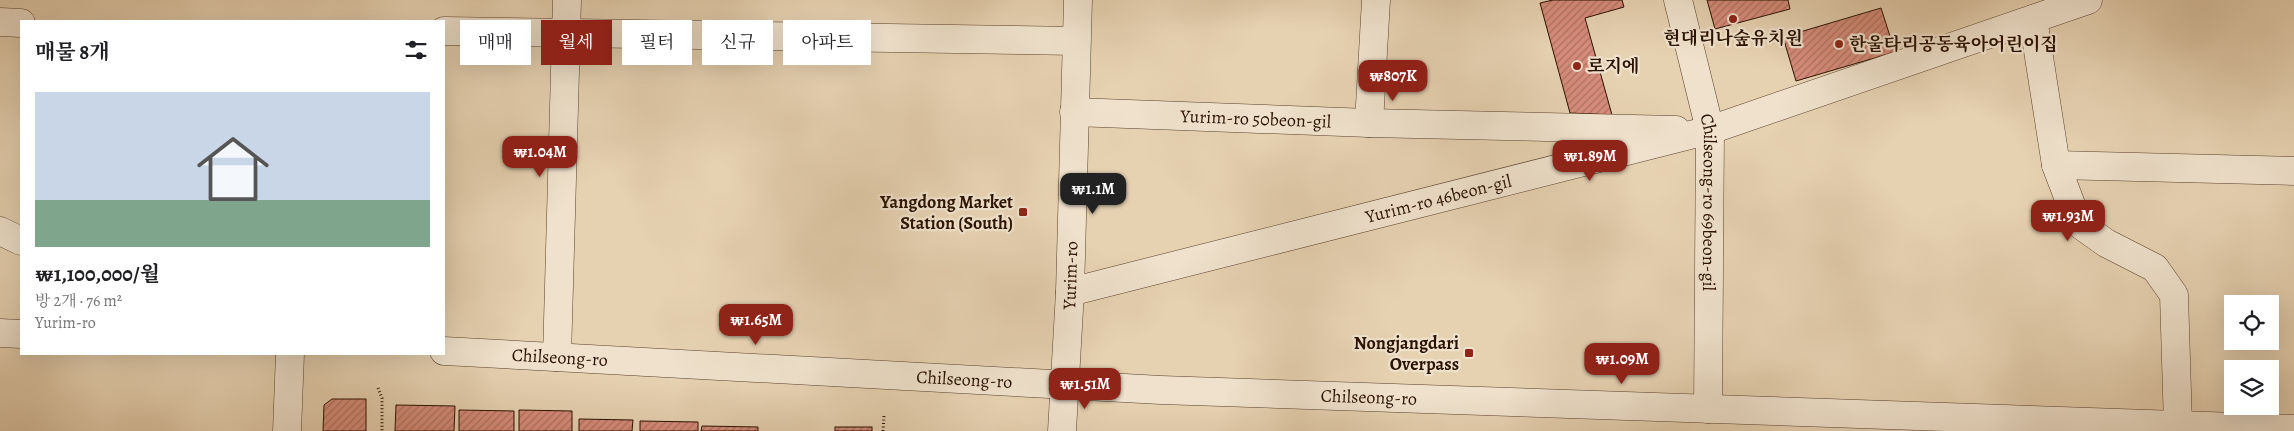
<!DOCTYPE html>
<html lang="ko">
<head>
<meta charset="utf-8">
<style>
  :root { --surface:#fff; --page:#f2f2f2; --text:#202124; --muted:#757577; --accent:#8f2418 }
  body { margin:0; font-family:Alegreya,"Noto Serif KR",serif; background:var(--page); color:var(--text); height:100vh; display:flex; flex-direction:column; font-size:19px; white-space:nowrap }
  * { box-sizing:border-box; margin:0 }
  p { font-size:16px; color:var(--muted) }
  .icon { flex:none; width:28px; height:28px; fill:none; stroke:currentColor; stroke-width:2; stroke-linecap:round; stroke-linejoin:round }
  .map { position:relative; flex:1; overflow:hidden }
  .sheet { position:absolute; left:20px; top:20px; width:425px; height:335px; display:flex; flex-direction:column; background:var(--surface); border-radius:0px; box-shadow:0 5px 20px #0002 }
  .sheet>* { flex:none }
  .guide { position:absolute; left:460px; top:20px; width:475px; height:45px; display:flex; gap:10px }
  .tools { position:absolute; left:2224px; top:295px; display:grid; gap:10px }
  .tools a { display:grid; place-items:center; width:55px; height:55px; border-radius:0px; background:var(--surface); box-shadow:0 5px 20px #0002; font-size:25px }
  .price { position:absolute; translate:-50% -42px; padding:0 11px; border-radius:10px; background:var(--accent); color:#fff; font-size:16px; line-height:32px; filter:drop-shadow(0 1px 2px #0008) }
  .price::after { content:''; position:absolute; left:50%; top:30px; width:15px; height:11px; margin-left:-8px; background:inherit; clip-path:polygon(0 0,100% 0,50% 100%) }
  .price.current { background:#222; color:#fff }
  ul { padding:0; list-style:none }
  li { display:grid; align-content:center; gap:10px; height:265px; padding:0 15px }
  li span { display:grid; place-items:center; height:155px; border-radius:0px; color:#555 }
  li>.icon { margin-inline-start:auto }
  span .icon { width:90px; height:90px; fill:#fffc; stroke-width:1 }
  li b { font-size:21px }
  h2 { display:flex; justify-content:space-between; align-items:center; height:60px; padding:0 15px; font-size:21px }
  .chip { padding:0 18px; border-radius:0px; background:var(--surface); box-shadow:0 5px 20px #0002; font-size:18px; line-height:45px }
  .chip.current { background:var(--accent); color:#fff }
  .map>svg:first-child { display:block }
  .building { fill:url(#building-hatch); stroke:#2b1100 }
  .lines { fill:none; stroke-linecap:round; stroke-linejoin:round }
  .minor-casing { stroke:#5a412c; stroke-width:29 }
  .path { stroke:#2b1100; stroke-width:3; stroke-dasharray:1 2.5; stroke-linecap:butt }
  .minor { stroke:#efe1cc; stroke-width:28 }
  .poi-dot { fill:#8f2418; stroke:#efe1cc; stroke-width:2 }
  .labels { text-anchor:middle; stroke-width:4.5; stroke-linejoin:round; paint-order:stroke }
  .poi-label { font-size:18px; font-weight:bold; fill:#2b1100; stroke:#efe1cc; text-anchor:start }
  .street-label { font-size:18px; fill:#2b1100; stroke:#efe1cc }
</style>
</head>
<body>
<div class="map">
<svg width="2294" height="431" viewBox="0 0 2294 431">
  <defs>
    <pattern id="building-hatch" width="6" height="6" patternUnits="userSpaceOnUse" patternTransform="scale(1.25)"><rect width="6" height="6" fill="#d68c7b"/><path d="M-1 1l2-2M0 6l6-6M5 7l2-2" fill="none" stroke="#ae7162"/></pattern>
  </defs>
  <rect width="100%" height="100%" fill="#e6d1b1"/>
  <filter id="stains"><feTurbulence type="fractalNoise" baseFrequency=".004" numOctaves="4"/><feColorMatrix values="0 0 0 0 .2 0 0 0 0 .09 0 0 0 0 .02 0 0 0 .5 -.17"/></filter>
  <radialGradient id="worn" r=".72"><stop offset=".6" stop-color="#630" stop-opacity="0"/><stop offset="1" stop-color="#630" stop-opacity=".3"/></radialGradient>
  <g class="building">
    <path d="M1553 0H1622L1624 7 1585 18 1612 115 1570 113 1540 3Z"/>
    <path d="M1707 0H1788L1790 9 1715 29Z"/>
    <path d="M1881 8 1895 52 1796 81 1783 37Z"/>
    <path d="M332 399H366V431H323L324 405Z"/>
    <path d="M396 405 455 406 454 431H395Z"/>
    <path d="M459 410 514 411V431H459Z"/>
    <path d="M519 410 572 411V431H519Z"/>
    <path d="M579 419 633 420 632 431H579Z"/>
    <path d="M640 421 698 422V431H640Z"/>
    <path d="M702 426 758 427V431H701Z"/>
    <rect x="835" y="427" width="37" height="4"/>
  </g>
  <g class="lines">
    <defs>
      <g id="minor">
        <path id="s1" d="M1678 0 1710 130 1708 409"/>
        <path d="M2033 19 2056 165 2078 223 2106 243 2155 268 2174 295 2178 425"/>
        <path d="M0 22 21 23"/>
        <path d="M444 31 1076 41"/>
        <path id="s2" d="M1074 112 1369 123 1676 130"/>
        <path d="M1369 123 1376 0"/>
        <path d="M2056 165 2294 171"/>
        <path d="M0 231 21 241"/>
        <path id="s3" d="M1070 292 1710 130 2088 0"/>
        <path d="M0 333 21 334"/>
        <path id="s4" d="M444 351 1161 390 2294 429"/>
        <path d="M557 357 567 0"/>
        <path d="M287 431 290 354"/>
        <path id="s5" d="M1062 431 1070 292 1078 0"/>
      </g>
    </defs>
    <use href="#minor" class="minor-casing"/>
    <g class="path">
      <path d="M378 388 382 398V431"/>
      <path d="M883 431 884 416"/>
    </g>
    <use href="#minor" class="minor"/>
  </g>
  <g class="poi-dot">
    <circle cx="1733" cy="19" r="5"/>
    <circle cx="1839" cy="44" r="5"/>
    <circle cx="1577" cy="66" r="5"/>
    <rect x="1018" y="207" width="10" height="10" rx="2.5"/>
    <rect x="1464" y="348" width="10" height="10" rx="2.5"/>
  </g>
  <g class="labels">
    <g class="poi-label">
      <text x="1733" y="44" text-anchor="middle">현대리나숲유치원</text>
      <text x="1849" y="50">한울타리공동육아어린이집</text>
      <text x="1587" y="72">로지에</text>
      <text x="1013" y="208" text-anchor="end">Yangdong Market<tspan x="1013" dy="21">Station (South)</tspan></text>
      <text x="1459" y="349" text-anchor="end">Nongjangdari<tspan x="1459" dy="21">Overpass</tspan></text>
    </g>
    <g class="street-label">
      <text dy="6" stroke="none"><textPath href="#s2" startOffset="182">Yurim-ro 50beon-gil</textPath></text>
      <text dy="6" stroke="none"><textPath href="#s3" startOffset="380">Yurim-ro 46beon-gil</textPath></text>
      <text dy="6" stroke="none"><textPath href="#s1" startOffset="206">Chilseong-ro 69beon-gil</textPath></text>
      <text dy="6" stroke="none"><textPath href="#s5" startOffset="156">Yurim-ro</textPath></text>
      <text dy="6" stroke="none"><textPath href="#s4" startOffset="116">Chilseong-ro</textPath></text>
      <text dy="6" stroke="none"><textPath href="#s4" startOffset="521">Chilseong-ro</textPath></text>
      <text dy="6" stroke="none"><textPath href="#s4" startOffset="926">Chilseong-ro</textPath></text>
    </g>
  </g>
  <rect width="100%" height="100%" filter="url(#stains)"/>
  <rect width="100%" height="100%" fill="url(#worn)"/>
</svg>
<div class="tools">
<a><svg class="icon" aria-label="locate" viewBox="0 0 24 24"><circle cx="12" cy="12" r="6"/><path d="M12 2v4M12 18v4M2 12h4M18 12h4"/></svg></a>
<a><svg class="icon" aria-label="layers" viewBox="0 0 24 24"><path d="M12 4l9 5-9 5-9-5zM3 14l9 5 9-5"/></svg></a>
</div>
<b class="price" style="left:1393px;top:102px">₩807K</b>
<b class="price" style="left:540px;top:178px">₩1.04M</b>
<b class="price" style="left:1590px;top:182px">₩1.89M</b>
<b class="price current" style="left:1093px;top:215px">₩1.1M</b>
<b class="price" style="left:2068px;top:242px">₩1.93M</b>
<b class="price" style="left:756px;top:346px">₩1.65M</b>
<b class="price" style="left:1622px;top:385px">₩1.09M</b>
<b class="price" style="left:1085px;top:410px">₩1.51M</b>
<div class="guide">
<a class="chip">매매</a>
<a class="chip current">월세</a>
<a class="chip">필터</a>
<a class="chip">신규</a>
<a class="chip">아파트</a>
</div>
<section class="sheet">
<h2>매물 8개<svg class="icon" aria-label="filters" viewBox="0 0 24 24"><path d="M4 7h16M4 17h16"/><circle cx="9" cy="7" r="2"/><circle cx="15" cy="17" r="2"/></svg></h2>
<ul>
<li><span style="background:linear-gradient(#c9d6e8 70%,#7fa58c 0)"><svg class="icon" aria-label="home" viewBox="0 0 24 24"><path d="M3 11l9-7 9 7M6 9v11h12V9"/></svg></span><div><b>₩1,100,000/월</b><p>방 2개 · 76 m²</p><p>Yurim-ro</p></div></li>
</ul>
</section>
</div>
</body>
</html>
